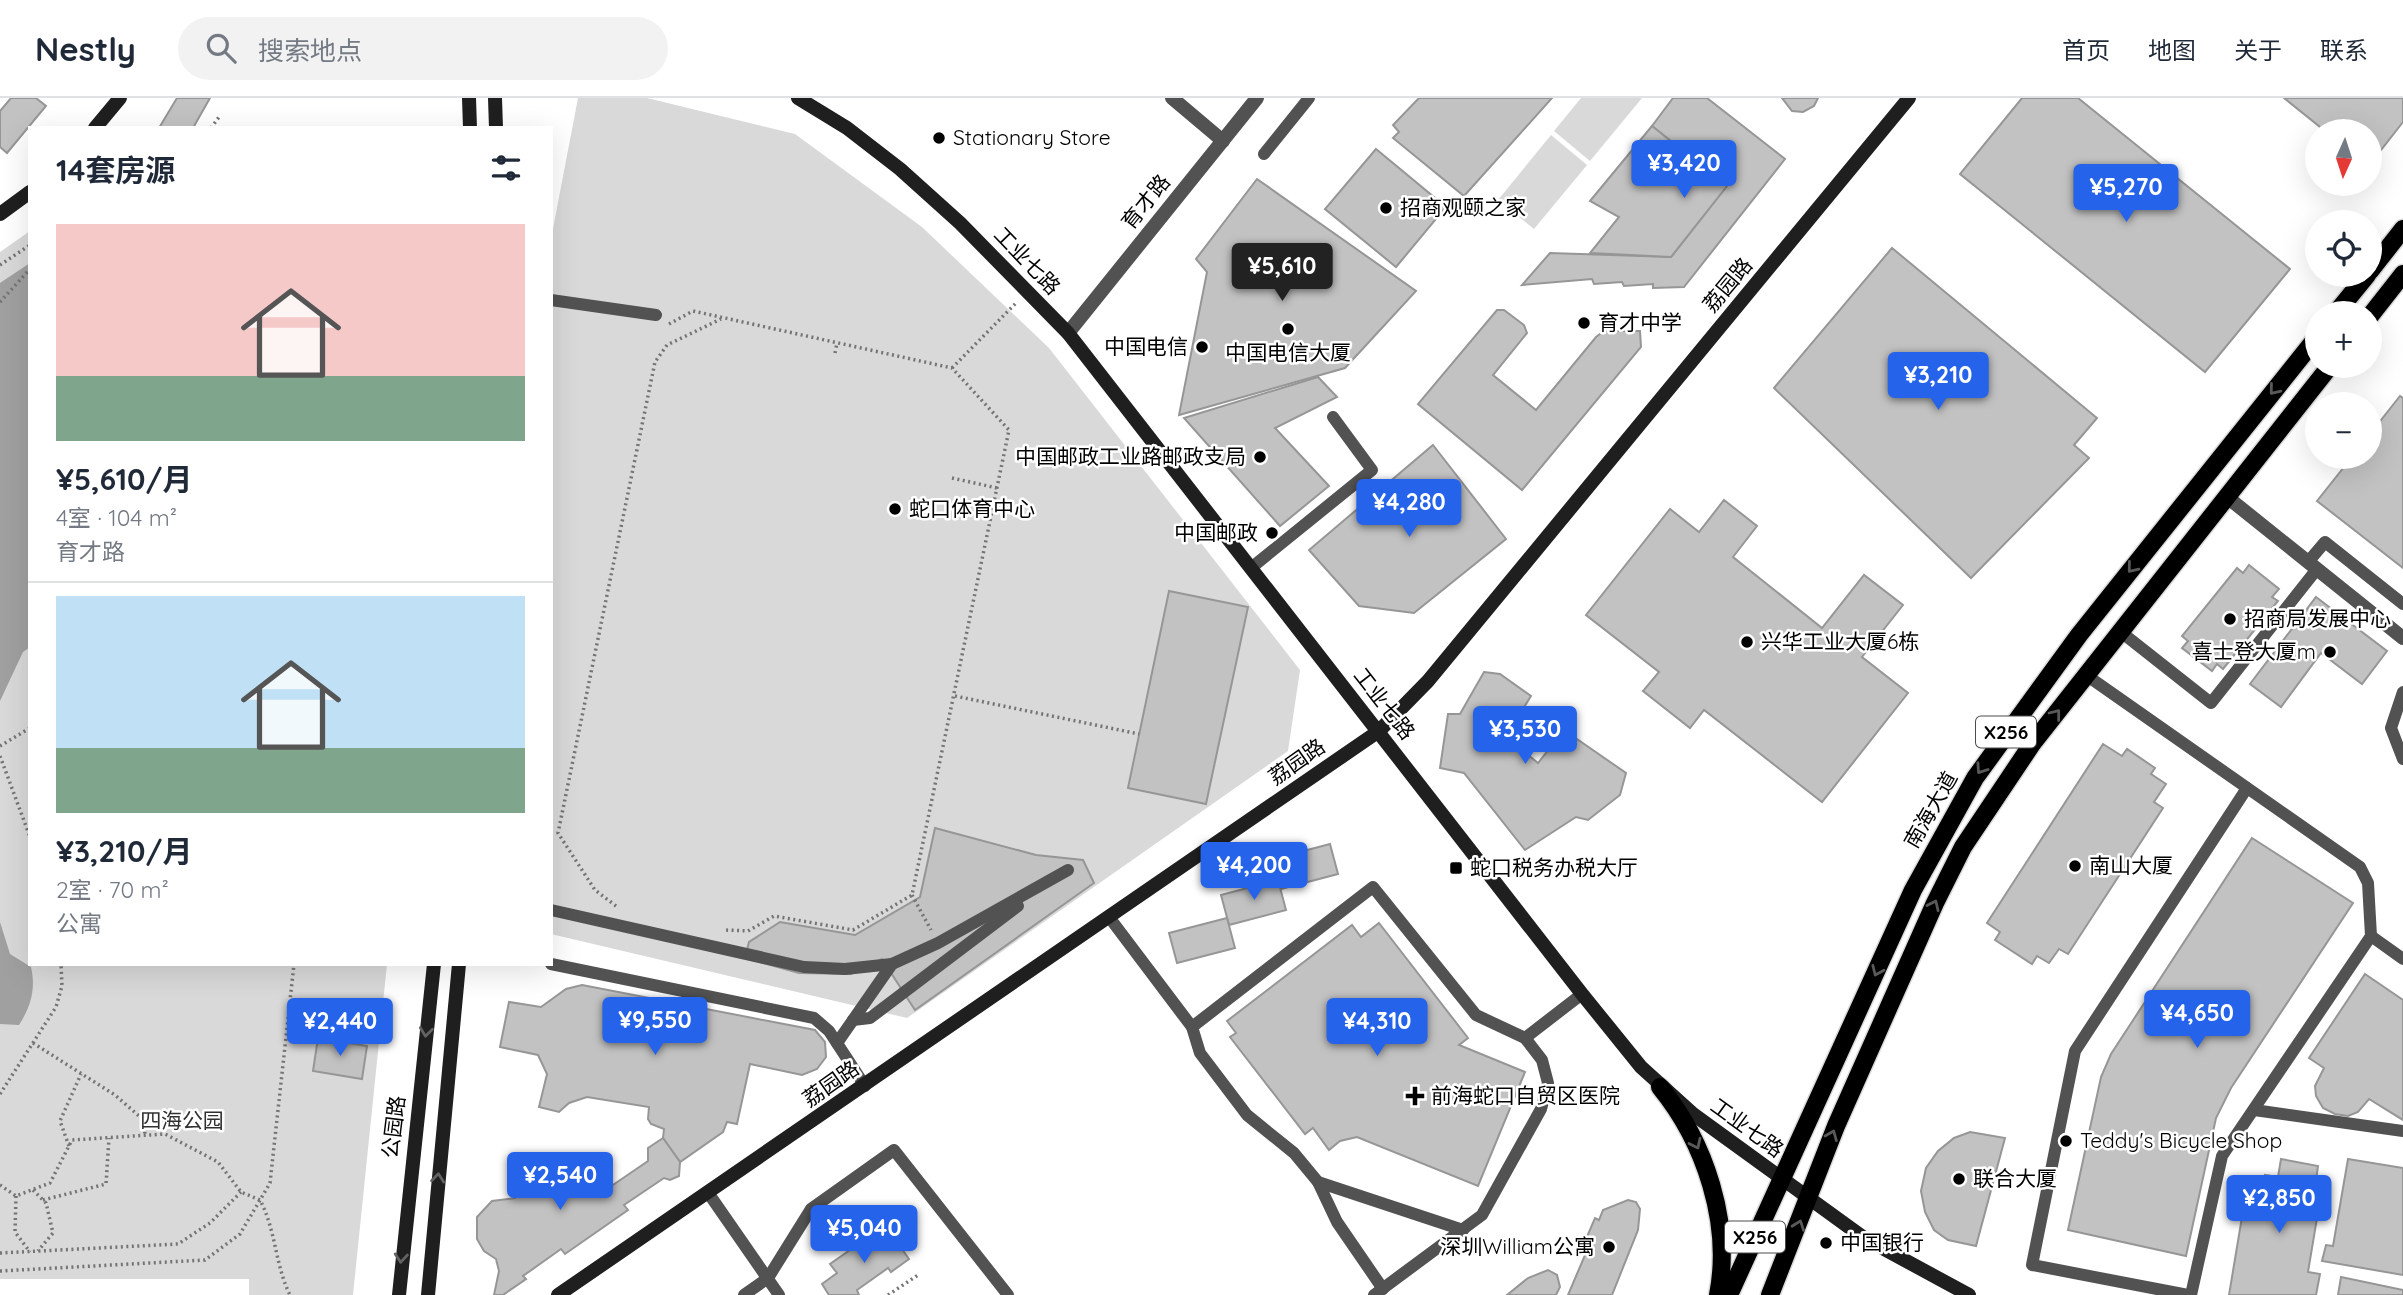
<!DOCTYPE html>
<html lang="zh">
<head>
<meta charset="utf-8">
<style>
  :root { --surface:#fff; --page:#f2f2f3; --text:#1f2937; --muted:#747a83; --line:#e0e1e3; --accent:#2563eb }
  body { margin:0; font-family:Quicksand,"Noto Sans SC",sans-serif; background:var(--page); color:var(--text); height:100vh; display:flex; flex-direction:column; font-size:26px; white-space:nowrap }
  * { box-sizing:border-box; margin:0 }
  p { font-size:23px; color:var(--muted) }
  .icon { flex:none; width:38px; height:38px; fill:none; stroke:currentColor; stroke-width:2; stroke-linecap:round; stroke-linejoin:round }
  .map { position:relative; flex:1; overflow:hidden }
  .panel { position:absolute; left:28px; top:28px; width:525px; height:840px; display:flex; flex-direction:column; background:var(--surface); border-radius:0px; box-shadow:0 7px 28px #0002 }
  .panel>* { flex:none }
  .needle { width:46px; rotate:183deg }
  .tools { position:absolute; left:2305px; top:21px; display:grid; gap:14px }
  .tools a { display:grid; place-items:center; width:77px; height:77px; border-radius:50%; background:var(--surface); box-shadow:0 7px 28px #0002; font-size:35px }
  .price { position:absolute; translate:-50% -60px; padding:0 16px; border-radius:7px; background:var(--accent); color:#fff; font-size:23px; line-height:46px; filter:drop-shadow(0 2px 4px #0008) }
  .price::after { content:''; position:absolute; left:50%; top:42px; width:21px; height:16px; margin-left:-10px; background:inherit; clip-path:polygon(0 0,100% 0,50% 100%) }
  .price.active { background:#222; color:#fff }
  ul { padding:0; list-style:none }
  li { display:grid; align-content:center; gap:14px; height:371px; padding:0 28px }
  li+li { border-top:2px solid var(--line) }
  li span { display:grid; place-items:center; height:217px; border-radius:0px; color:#555 }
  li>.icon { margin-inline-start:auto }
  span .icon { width:126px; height:126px; fill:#fffc; stroke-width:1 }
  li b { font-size:30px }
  h2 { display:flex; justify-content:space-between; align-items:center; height:84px; padding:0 28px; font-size:30px }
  header { display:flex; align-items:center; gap:42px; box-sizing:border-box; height:98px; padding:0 35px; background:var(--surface); border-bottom:2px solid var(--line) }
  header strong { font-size:33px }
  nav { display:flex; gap:38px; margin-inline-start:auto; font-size:24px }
  .search { width:490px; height:63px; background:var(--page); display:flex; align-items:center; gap:18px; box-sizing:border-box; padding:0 24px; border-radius:38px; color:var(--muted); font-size:26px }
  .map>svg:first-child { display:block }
  .green { fill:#d9d9d9 }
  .water { fill:#a0a0a0 }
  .building { fill:#c2c2c2; stroke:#969696; stroke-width:2 }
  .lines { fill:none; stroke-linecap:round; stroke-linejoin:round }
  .primary-casing { stroke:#dbdbdb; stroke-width:21 }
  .path { stroke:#747474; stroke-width:3.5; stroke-dasharray:2 3.5; stroke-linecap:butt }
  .lane { stroke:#525252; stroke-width:12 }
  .street { stroke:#525252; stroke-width:14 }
  .secondary { stroke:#1f1f1f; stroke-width:14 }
  .primary { stroke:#000; stroke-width:18 }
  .oneway { stroke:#595959 }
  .oneway2 { stroke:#626262 }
  .poi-dot { fill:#000; stroke:#fff; stroke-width:2.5 }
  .labels { text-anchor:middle; stroke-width:5; stroke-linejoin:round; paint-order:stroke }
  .shield { fill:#fff; stroke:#4c4c4c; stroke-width:2 }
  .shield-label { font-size:19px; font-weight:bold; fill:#000 }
  .poi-label { font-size:21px; fill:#000; stroke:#fff; text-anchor:start }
  .street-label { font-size:21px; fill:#000; stroke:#fff }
  .park-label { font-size:21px; fill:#303030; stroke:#fff }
</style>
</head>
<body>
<header>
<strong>Nestly</strong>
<div class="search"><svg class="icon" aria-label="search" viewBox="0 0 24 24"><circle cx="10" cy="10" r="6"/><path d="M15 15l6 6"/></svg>搜索地点</div>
<nav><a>首页</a><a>地图</a><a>关于</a><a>联系</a></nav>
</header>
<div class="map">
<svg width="2403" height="1197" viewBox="0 0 2403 1197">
  <rect width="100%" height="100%" fill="#fff"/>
  <g class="green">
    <path d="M578 0H647L795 36 922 129 1049 250 1300 572 1288 653 907 920 551 836V141Z"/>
    <path d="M1581 0H1642L1590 63 1554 33Z"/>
    <path d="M1551 37 1587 67 1534 131 1498 102Z"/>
    <path d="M30 133V866H387L353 1197H249V1181H0V154Z"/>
  </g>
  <g class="water">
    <path d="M30 165V549L23 554 0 603V185Z"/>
    <path d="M0 824 10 856 31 869C36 891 31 908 19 927L0 926Z"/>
  </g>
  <g class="building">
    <path d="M11 0H36L46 8 7 55 0 49V13Z"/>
    <path d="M177 0H210L193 30H159Z"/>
    <path d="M1419 0H1552L1464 98 1393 40 1399 34 1393 27Z"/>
    <path d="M1673 0H1707L1785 61 1684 189 1653 190V186L1624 188 1622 184 1594 186 1592 181 1522 187 1550 155 1671 159 1727 88 1652 28Z"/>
    <path d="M1782 0H1818L1814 8 1803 14 1792 13Z"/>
    <path d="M2022 0H2078L2290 171 2205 274 1960 76Z"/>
    <path d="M2284 0H2403V24L2370 66V33H2325Z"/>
    <path d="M1652 28 1727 88 1671 159 1590 155 1619 119 1590 103Z"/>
    <path d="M1376 51 1446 109 1396 169 1325 111Z"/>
    <path d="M1257 81 1416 193 1345 270 1179 317 1207 174 1196 161Z"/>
    <path d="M1892 150 2097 320 2074 347 2089 360 1971 480 1774 290Z"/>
    <path d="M1497 212H1504L1524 227 1527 235 1493 277 1536 312 1596 239 1604 233H1640L1641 249 1522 392 1418 306Z"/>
    <path d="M1318 279 1337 299 1275 330 1329 388 1280 428 1184 320Z"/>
    <path d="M2400 298 2403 300V470L2317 403 2352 359H2370V336Z"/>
    <path d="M1433 347 1506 441 1414 515 1359 508 1309 452Z"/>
    <path d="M1724 402 1757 428 1733 459 1822 530 1864 477 1903 507 1862 559 1908 595 1822 704 1704 612 1690 630 1643 593 1659 574 1586 517 1670 411 1699 434Z"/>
    <path d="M2249 467 2279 491 2272 499 2278 503 2223 571 2217 566 2212 573 2182 550 2188 543 2182 538 2237 470 2243 475Z"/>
    <path d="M1169 493 1248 509 1206 706 1128 690Z"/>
    <path d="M2316 499 2387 553 2362 586 2321 555 2281 609 2250 586Z"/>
    <path d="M1484 574 1500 576 1531 598 1503 643 1527 647V656L1538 665 1564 632 1626 675 1620 697 1588 722 1576 719 1525 752 1464 675 1440 670 1448 616H1460Z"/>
    <path d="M2103 646 2122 658 2127 651 2155 670 2151 676 2166 686 2154 704 2163 710 2068 856 2059 851 2049 865 2037 858 2032 866 1995 842 2000 834 1987 825Z"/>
    <path d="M935 730 1036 757 1083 762 1094 785 915 912 882 861 851 876 799 875 745 860 749 844 780 824 855 837 920 799Z"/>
    <path d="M2252 740 2353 805 2231 990 2216 1020 2186 1158 2068 1132 2101 979 2111 956Z"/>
    <path d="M1330 746 1338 776 1281 791 1273 761Z"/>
    <path d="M1278 782 1286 812 1229 827 1221 797Z"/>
    <path d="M1227 820 1235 850 1177 865 1169 835Z"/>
    <path d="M1379 825 1468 940 1459 947 1525 974 1478 1088 1357 1039 1340 1043 1329 1052 1313 1030 1305 1036 1230 939 1236 935 1227 923 1352 827 1361 839Z"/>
    <path d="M2365 876 2403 902V1022L2369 1001 2358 1014 2348 1018 2335 1016 2323 1010 2316 998 2315 988 2324 970 2309 960Z"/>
    <path d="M582 887 815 932 825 944 826 959 817 971 802 977 750 966 737 1026 727 1024 723 1034 680 1064 663 1040 664 1031 651 1026 648 1021 649 1009 587 999 569 1005 559 1014 539 1009 547 976 538 957 500 949 509 904 541 909 566 891Z"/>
    <path d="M318 940 367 948 362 981 313 973Z"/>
    <path d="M1970 1034 2005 1040 1976 1148 1948 1142 1934 1132 1925 1114 1921 1093 1926 1070 1938 1053 1954 1040Z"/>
    <path d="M663 1040 680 1064 679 1078 670 1082 664 1080 624 1107 628 1112 565 1156 561 1151 523 1178 526 1181 503 1197H494L499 1173 496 1161 484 1153 477 1141V1119L492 1103 515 1100 523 1062 600 1077 610 1089 648 1063V1050Z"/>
    <path d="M2281 1061 2318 1068 2315 1089 2322 1090 2308 1174 2320 1176 2316 1197H2229L2247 1089 2262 1092 2265 1077 2278 1079Z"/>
    <path d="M2348 1061 2403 1070V1177L2322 1163 2326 1147 2333 1148Z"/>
    <path d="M1628 1102 1636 1104 1640 1111 1638 1132 1612 1197H1568L1588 1150 1583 1148 1595 1120 1599 1122 1603 1112Z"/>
    <path d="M873 1136 879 1145 892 1137 909 1161 891 1174 888 1170 857 1192 859 1197H829L822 1186 837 1175 830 1166Z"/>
    <path d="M1548 1172 1557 1177 1560 1189 1556 1197H1507L1528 1180Z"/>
    <path d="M2341 1179 2403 1192V1197H2338Z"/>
  </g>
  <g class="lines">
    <defs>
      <g id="primary">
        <path d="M2370 173 2403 131"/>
        <path d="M2336 215 2367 177"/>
        <path d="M2370 218 2403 176"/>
        <path d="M1660 989C1705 1044 1732 1125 1718 1197"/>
        <path d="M1729 1197 1913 792 1975 680 2079 537 2317 239"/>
        <path d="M1770 1197 1836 1028 1935 805 1963 749 2032 646 2330 268"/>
      </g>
    </defs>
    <use href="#primary" class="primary-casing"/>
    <g class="path">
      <path d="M211 30 219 19"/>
      <path d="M0 167 30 147"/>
      <path d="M0 204 30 171"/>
      <path d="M669 226 693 213 952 270 1009 332 912 797 853 832 774 818 748 833 725 832"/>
      <path d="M835 255 837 245"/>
      <path d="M952 270 1017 204"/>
      <path d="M952 380 997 390"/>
      <path d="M955 598 1139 636"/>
      <path d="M0 648 30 630"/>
      <path d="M0 658 30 739"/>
      <path d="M912 797 931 832"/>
      <path d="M616 808 595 792 558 735 655 264 667 247 721 221"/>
      <path d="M33 945 115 997 147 1025 144 1038"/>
      <path d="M0 996 56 909 62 888 61 866"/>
      <path d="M69 1048 60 1023 81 976"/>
      <path d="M0 1087 16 1098 50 1085 72 1042 165 1036 218 1064 241 1094 260 1102C276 1132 275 1167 290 1197"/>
      <path d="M33 1092 46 1105 53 1135 38 1153"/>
      <path d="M16 1098 15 1134 30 1154"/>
      <path d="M43 1102 106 1086 109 1040"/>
      <path d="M0 1155 178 1146 210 1125 241 1094"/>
      <path d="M0 1173 205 1162 240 1136 270 1085 294 866"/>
      <path d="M888 1197 918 1177"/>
    </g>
    <g class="lane">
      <path d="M1264 56 1309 0"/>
      <path d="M551 202 656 217"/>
      <path d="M2308 464 2325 444 2403 506"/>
      <path d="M1251 470 1372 372 1333 319"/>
      <path d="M2121 534 2211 605 2317 471"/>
      <path d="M2086 577 2360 769 2368 785 2371 838 2222 1058 2191 1197"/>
      <path d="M2403 594 2391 630 2403 661"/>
      <path d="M551 812 804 869 845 871 892 866 938 845 1068 772"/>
      <path d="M1109 819 1192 929 1200 955 1247 1017 1294 1055 1318 1084 1337 1124 1383 1191"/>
      <path d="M2371 838 2403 861"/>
      <path d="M551 866 814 920 829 933 865 988"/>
      <path d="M853 922 870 920 1018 808"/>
      <path d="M1192 929 1373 789 1476 917 1525 940 1542 962 1548 985 1541 1011 1482 1117 1374 1197"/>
      <path d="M1525 940 1582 896"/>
      <path d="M837 945 892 866"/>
      <path d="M2254 1012 2403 1033"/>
      <path d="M1318 1084 1463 1132"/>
      <path d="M709 1096 779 1197"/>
      <path d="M744 1197 768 1180 811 1111 894 1052 1008 1197"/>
      <path d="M2188 1197 2032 1167 2075 953 2247 690"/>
    </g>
    <g class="street">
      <path d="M1172 0 1223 43"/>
      <path d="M1068 235 1257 0"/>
      <path d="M2227 399 2403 540"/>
    </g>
    <g class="secondary">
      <path d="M469 0 470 30"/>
      <path d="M495 0 496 30"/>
      <path d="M798 0 847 30 900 71 960 125 1068 235 1582 896 1641 969 1693 1016 1864 1140 1969 1197"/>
      <path d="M95 30 120 0"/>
      <path d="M0 116 30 94"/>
      <path d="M399 1197 434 866"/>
      <path d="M428 1197 459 866"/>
      <path d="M558 1197 1379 633 1428 583 1909 0"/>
    </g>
    <use href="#primary" class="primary"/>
  </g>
  <defs><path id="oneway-chevron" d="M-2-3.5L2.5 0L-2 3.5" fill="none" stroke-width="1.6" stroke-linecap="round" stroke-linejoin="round" transform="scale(1.75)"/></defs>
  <g class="oneway">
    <use href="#oneway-chevron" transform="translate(2274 292) rotate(129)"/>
    <use href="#oneway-chevron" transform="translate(2132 470) rotate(129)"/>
    <use href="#oneway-chevron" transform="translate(2056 616) rotate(-52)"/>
    <use href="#oneway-chevron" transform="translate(1981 671) rotate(124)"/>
    <use href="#oneway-chevron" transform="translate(1934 807) rotate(-65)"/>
    <use href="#oneway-chevron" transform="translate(1877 873) rotate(114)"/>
    <use href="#oneway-chevron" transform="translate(1832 1037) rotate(-68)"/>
    <use href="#oneway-chevron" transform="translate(1696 1046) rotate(64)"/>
    <use href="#oneway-chevron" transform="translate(1799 1127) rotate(-70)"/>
  </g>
  <g class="oneway2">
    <use href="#oneway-chevron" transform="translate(426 934) rotate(97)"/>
    <use href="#oneway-chevron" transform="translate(438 1080) rotate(-84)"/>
    <use href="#oneway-chevron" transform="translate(401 1160) rotate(95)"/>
  </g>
  <g class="poi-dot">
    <circle cx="939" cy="40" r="7"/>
    <circle cx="1386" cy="110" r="7"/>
    <circle cx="1584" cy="225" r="7"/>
    <circle cx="1288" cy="231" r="7"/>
    <circle cx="1202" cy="249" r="7"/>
    <circle cx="1260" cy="359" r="7"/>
    <circle cx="895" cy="411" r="7"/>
    <circle cx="1272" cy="435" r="7"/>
    <circle cx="2230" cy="521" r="7"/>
    <circle cx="1747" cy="544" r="7"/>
    <circle cx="2330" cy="554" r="7"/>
    <circle cx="2075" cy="768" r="7"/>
    <rect x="1449" y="763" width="14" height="14" rx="3.5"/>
    <path d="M1411.5 987.5h7v7h7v7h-7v7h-7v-7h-7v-7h7z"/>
    <circle cx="2066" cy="1043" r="7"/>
    <circle cx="1959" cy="1081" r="7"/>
    <circle cx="1826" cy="1145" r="7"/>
    <circle cx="1609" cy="1149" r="7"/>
  </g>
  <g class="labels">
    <g class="shield">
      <rect x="1976" y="618.5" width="60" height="31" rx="5"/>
      <rect x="1725" y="1123.5" width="60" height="31" rx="5"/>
    </g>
    <g class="shield-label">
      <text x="2006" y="641">X256</text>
      <text x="1755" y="1146">X256</text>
    </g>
    <g class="poi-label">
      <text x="953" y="47">Stationary Store</text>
      <text x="1400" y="117">招商观颐之家</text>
      <text x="1598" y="232">育才中学</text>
      <text x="1188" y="256" text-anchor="end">中国电信</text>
      <text x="1288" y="262" text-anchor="middle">中国电信大厦</text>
      <text x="1246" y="366" text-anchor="end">中国邮政工业路邮政支局</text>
      <text x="909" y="418">蛇口体育中心</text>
      <text x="1258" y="442" text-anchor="end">中国邮政</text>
      <text x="2244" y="528">招商局发展中心</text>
      <text x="1761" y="551">兴华工业大厦6栋</text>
      <text x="2316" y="561" text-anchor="end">喜士登大厦m</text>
      <text x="2089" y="775">南山大厦</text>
      <text x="1470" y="777">蛇口税务办税大厅</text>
      <text x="1431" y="1005">前海蛇口自贸区医院</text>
      <text x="2080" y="1050">Teddy's Bicycle Shop</text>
      <text x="1973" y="1088">联合大厦</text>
      <text x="1840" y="1152">中国银行</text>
      <text x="1595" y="1156" text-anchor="end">深圳William公寓</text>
    </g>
    <g class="street-label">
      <text transform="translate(1146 104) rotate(-51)" y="7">育才路</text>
      <text transform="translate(1027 163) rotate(46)" y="7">工业七路</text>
      <text transform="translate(1728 187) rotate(-50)" y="7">荔园路</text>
      <text transform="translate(1384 606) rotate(52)" y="7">工业七路</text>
      <text transform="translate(1297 664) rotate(-35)" y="7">荔园路</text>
      <text transform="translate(1931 712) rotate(-60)" y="7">南海大道</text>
      <text transform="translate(831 986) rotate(-35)" y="7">荔园路</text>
      <text transform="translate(394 1029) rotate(-83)" y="7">公园路</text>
      <text transform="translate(1747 1030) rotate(36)" y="7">工业七路</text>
    </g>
    <g class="park-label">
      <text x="182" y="1030">四海公园</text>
    </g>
  </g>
</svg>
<div class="tools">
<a><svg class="needle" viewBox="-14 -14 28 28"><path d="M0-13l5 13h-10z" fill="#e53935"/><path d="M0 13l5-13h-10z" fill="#747a83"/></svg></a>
<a><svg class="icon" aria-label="locate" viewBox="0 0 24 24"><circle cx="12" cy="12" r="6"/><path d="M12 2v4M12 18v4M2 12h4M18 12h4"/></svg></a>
<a>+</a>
<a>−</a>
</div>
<b class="price" style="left:1684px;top:102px">¥3,420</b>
<b class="price" style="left:2126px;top:126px">¥5,270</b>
<b class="price active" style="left:1282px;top:205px">¥5,610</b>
<b class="price" style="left:1938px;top:314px">¥3,210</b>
<b class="price" style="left:1409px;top:441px">¥4,280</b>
<b class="price" style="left:1525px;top:668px">¥3,530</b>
<b class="price" style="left:1254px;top:804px">¥4,200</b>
<b class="price" style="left:2197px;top:952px">¥4,650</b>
<b class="price" style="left:655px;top:959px">¥9,550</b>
<b class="price" style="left:340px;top:960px">¥2,440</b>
<b class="price" style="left:1377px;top:960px">¥4,310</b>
<b class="price" style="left:560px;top:1114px">¥2,540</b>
<b class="price" style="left:2279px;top:1137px">¥2,850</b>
<b class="price" style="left:864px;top:1167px">¥5,040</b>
<section class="panel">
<h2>14套房源<svg class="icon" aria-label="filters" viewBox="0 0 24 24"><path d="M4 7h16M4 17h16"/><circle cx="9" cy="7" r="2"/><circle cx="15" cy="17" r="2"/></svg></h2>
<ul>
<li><span style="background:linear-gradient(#f6c9c9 70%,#7fa58c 0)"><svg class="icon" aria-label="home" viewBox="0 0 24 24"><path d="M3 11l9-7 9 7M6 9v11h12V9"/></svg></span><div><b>¥5,610/月</b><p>4室 · 104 m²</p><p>育才路</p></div></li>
<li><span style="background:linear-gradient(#bfe0f5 70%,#7fa58c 0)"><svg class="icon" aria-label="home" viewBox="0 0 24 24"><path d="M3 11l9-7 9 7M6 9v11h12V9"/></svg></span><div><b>¥3,210/月</b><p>2室 · 70 m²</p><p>公寓</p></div></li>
</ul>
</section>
</div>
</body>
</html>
